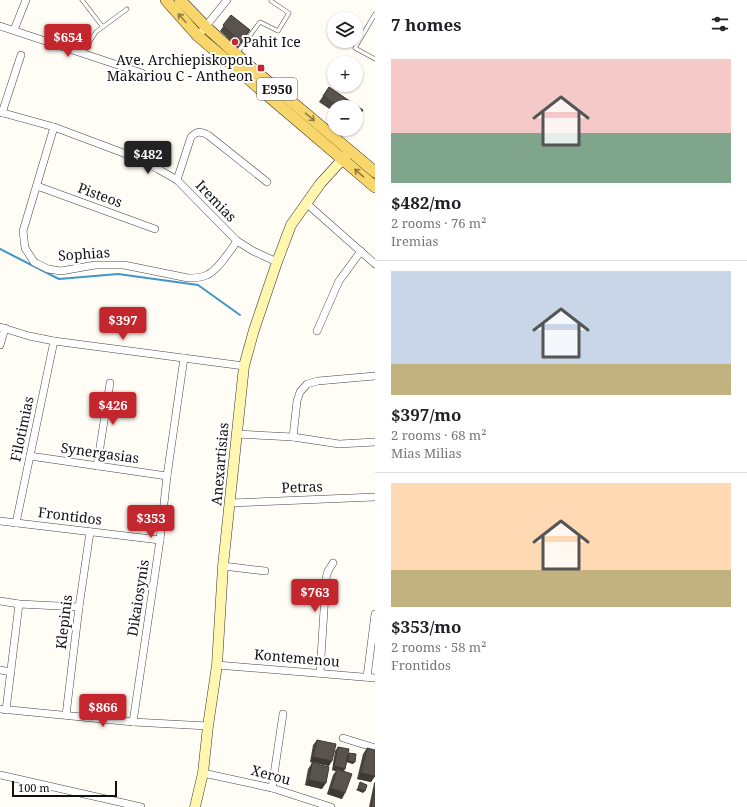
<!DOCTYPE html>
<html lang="en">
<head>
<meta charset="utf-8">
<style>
  :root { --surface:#fff; --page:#f2f2f2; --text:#202124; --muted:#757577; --line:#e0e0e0; --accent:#c4262e }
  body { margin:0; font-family:"Noto Serif",serif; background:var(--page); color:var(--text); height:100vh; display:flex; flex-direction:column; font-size:15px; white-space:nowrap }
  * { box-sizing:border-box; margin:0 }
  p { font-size:13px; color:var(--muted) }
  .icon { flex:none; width:22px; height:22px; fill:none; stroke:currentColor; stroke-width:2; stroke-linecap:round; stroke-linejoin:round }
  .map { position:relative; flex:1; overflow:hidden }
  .side { display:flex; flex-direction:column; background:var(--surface); width:372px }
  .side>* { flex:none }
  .tools { position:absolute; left:327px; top:12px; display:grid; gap:8px }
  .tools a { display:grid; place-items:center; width:36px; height:36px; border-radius:50%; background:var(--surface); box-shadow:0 1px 3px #0004; font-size:20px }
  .scale { position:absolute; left:12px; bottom:10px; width:105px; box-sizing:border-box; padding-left:4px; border:2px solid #111; border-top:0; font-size:11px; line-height:14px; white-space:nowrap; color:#111; -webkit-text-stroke:3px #fff; paint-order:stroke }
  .price { position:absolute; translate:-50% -34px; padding:0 9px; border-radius:4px; background:var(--accent); color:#fff; font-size:13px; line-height:26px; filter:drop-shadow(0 1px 2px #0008) }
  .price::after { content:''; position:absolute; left:50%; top:24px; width:12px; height:9px; margin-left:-6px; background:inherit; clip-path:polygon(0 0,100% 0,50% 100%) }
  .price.current { background:#222; color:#fff }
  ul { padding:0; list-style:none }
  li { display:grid; align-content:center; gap:8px; height:212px; padding:0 16px }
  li+li { border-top:1px solid var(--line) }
  li span { display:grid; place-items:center; height:124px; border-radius:0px; color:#555 }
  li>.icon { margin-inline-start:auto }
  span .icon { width:72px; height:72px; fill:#fffc; stroke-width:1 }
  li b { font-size:17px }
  h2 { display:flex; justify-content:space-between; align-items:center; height:48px; padding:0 16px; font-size:17px }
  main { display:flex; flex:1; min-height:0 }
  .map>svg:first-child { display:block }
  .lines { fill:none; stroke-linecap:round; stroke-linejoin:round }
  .stream { stroke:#3f96cf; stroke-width:2 }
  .lane-casing { stroke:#444; stroke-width:4.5 }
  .street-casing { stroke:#444; stroke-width:8 }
  .secondary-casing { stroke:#333; stroke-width:11 }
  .primary-casing { stroke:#222; stroke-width:12 }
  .lane { stroke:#fff; stroke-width:3.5 }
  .street { stroke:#fff; stroke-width:7 }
  .secondary { stroke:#fff6b0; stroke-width:10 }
  .primary { stroke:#f9d66b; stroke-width:11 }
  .wall { fill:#4d4742 }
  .shaded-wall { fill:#3f3936 }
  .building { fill:#5a524d; stroke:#3f3936 }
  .oneway { stroke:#917d42 }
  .poi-dot { fill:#c4262e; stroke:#fff; stroke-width:1.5 }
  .labels { text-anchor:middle; stroke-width:4; stroke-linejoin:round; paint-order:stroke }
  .shield { fill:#fff; stroke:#585858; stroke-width:1 }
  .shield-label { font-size:13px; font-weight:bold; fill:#111 }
  .poi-label { font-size:14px; fill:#111; stroke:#fff; text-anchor:start }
  .street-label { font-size:14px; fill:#111; stroke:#fff }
</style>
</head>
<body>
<main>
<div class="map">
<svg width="375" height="807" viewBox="0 0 375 807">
  <rect width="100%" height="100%" fill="#fffdf5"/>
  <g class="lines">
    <path class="stream" d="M0 249 59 279 118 274 198 285 240 315"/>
    <defs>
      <g id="lane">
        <path d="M82 0 102 26"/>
        <path d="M375 14 355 48 375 59"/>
        <path d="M82 53 96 32 127 9"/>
        <path d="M237 53 260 22 278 31 289 13 271 1"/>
      </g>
      <g id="street">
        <path d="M0 26 142 73"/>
        <path d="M14 30 26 0"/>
        <path d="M198 36 227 0"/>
        <path d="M0 112 54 127 134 157 158 169 177 180 237 241 253 251 277 262"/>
        <path d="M2 113 21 55"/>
        <path d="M54 127 23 231 25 248 34 262 48 269 61 271 95 265H124L188 278C194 278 201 278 207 275 218 270 230 251 237 241"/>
        <path d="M177 180 191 137C197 131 200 131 208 135L267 182"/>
        <path d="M37 186 155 229"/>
        <path d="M306 203 375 264"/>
        <path d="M0 327 29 336 54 341 244 366"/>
        <path d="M317 331 339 281 361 251"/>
        <path d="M0 345 5 328"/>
        <path d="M237 434 293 437 339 444 375 442"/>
        <path d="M293 437 297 401 300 392 307 384 318 381 375 376"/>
        <path d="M30 456 167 476"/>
        <path d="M97 466 110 383"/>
        <path d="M230 503 375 497"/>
        <path d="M0 521 160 540"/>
        <path d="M16 523 54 341"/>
        <path d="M223 566 265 571"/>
        <path d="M0 601 19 604 79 607"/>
        <path d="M217 665 375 678"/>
        <path d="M0 670 11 672"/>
        <path d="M320 673 326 578 328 571 333 563"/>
        <path d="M367 677 375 614"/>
        <path d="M0 709 133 722 208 726"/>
        <path d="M6 710 19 604"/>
        <path d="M66 715 79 607 90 532"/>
        <path d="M133 722 160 540 167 476 184 358"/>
        <path d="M343 738 375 748"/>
        <path d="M203 773 272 788 331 807"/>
        <path d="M0 775 141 807"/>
        <path d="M272 788 283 714"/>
      </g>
      <path id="secondary" d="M195 807 203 773 208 726 217 665 223 566 244 366 254 330 277 262 291 225 320 184 350 151"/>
      <g id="primary">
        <path d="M166 0 198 36 375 187"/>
        <path d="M180 0 206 27 247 64 375 172"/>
      </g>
    </defs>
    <use href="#lane" class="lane-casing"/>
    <use href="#street" class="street-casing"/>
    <use href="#secondary" class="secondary-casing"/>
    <use href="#primary" class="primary-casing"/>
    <use href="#lane" class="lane"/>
    <use href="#street" class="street"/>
    <use href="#secondary" class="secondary"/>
    <use href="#primary" class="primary"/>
  </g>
  <g class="wall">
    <path d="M231 15 250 30 238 48 220 31Z"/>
    <path d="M329 87 363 110 356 121V107H334V112L319 102Z"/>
    <path d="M317 740 329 766 310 762 313 745Z"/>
    <path d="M338 747 348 755 349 753 353 764 347 762 345 769 344 771 342 799 327 794 333 775 336 771 332 770 335 751Z"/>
    <path d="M367 748 375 776 371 782 357 779 363 754Z"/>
    <path d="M312 763 322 789 305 785 308 769Z"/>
    <path d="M375 782V807H369L374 783Z"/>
  </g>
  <g class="shaded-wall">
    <path d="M313 757 332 761 329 766 310 762Z"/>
    <path d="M348 761 355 762 353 764 347 762Z"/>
    <path d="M334 766 345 769 343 772 337 769 336 771 332 770Z"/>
    <path d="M361 773 375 776 371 782 357 779Z"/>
    <path d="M309 780 326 783 322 789 305 785Z"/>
    <path d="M331 788 345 793 342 799 327 794Z"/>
    <path d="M358 788 365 791 363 793 356 790Z"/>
  </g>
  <g class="building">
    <path d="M231 15 250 30 241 43 223 25Z"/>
    <path d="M329 87 363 110 357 120 356 119V107H338L323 96Z"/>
    <path d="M317 740 336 744 332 761 313 757Z"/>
    <path d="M338 747 349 749 345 769 334 766Z"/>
    <path d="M367 748 375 750V776L361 773Z"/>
    <path d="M349 753 356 754 355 762 348 761Z"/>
    <path d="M312 763 329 767 326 783 309 780Z"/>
    <path d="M337 769 352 774 345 793 331 788Z"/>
    <path d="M360 782 367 785 365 791 358 788Z"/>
    <path d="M375 788V807H371Z"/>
  </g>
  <defs><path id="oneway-shaft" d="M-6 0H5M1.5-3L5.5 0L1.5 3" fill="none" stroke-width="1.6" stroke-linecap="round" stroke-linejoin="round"/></defs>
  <g class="oneway">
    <use href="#oneway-shaft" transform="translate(182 18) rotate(-132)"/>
    <use href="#oneway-shaft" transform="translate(310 117) rotate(40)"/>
    <use href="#oneway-shaft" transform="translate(359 173) rotate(-139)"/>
  </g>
  <g class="poi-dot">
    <circle cx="235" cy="42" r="4"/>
    <rect x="257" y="64" width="8" height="8" rx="2"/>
  </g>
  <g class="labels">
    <rect class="shield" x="257" y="78" width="40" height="22" rx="3"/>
    <g class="shield-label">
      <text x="277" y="94">E950</text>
    </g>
    <g class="poi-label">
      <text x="243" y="47">Pahit Ice</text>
      <text x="253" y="65" text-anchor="end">Ave. Archiepiskopou<tspan x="253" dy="16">Makariou C - Antheon</tspan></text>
    </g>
    <g class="street-label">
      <text transform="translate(100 195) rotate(20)" y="5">Pisteos</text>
      <text transform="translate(216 201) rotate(46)" y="5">Iremias</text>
      <text transform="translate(84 254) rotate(-4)" y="5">Sophias</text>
      <text transform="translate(22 429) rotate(-78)" y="5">Filotimias</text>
      <text transform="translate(100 453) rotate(8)" y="5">Synergasias</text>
      <text transform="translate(220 464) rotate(-85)" y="5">Anexartisias</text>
      <text transform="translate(302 487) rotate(-2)" y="5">Petras</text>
      <text transform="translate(70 516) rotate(7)" y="5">Frontidos</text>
      <text transform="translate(138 598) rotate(-81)" y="5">Dikaiosynis</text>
      <text transform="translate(64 622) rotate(-83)" y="5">Klepinis</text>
      <text transform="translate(297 658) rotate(5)" y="5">Kontemenou</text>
      <text transform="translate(271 775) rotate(15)" y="5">Xerou</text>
    </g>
  </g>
</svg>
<div class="tools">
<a><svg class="icon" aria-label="layers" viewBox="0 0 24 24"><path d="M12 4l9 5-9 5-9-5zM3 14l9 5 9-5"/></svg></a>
<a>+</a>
<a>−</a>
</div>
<div class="scale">100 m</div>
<b class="price" style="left:68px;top:58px">$654</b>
<b class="price current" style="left:148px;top:175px">$482</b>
<b class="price" style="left:123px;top:341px">$397</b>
<b class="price" style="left:113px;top:426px">$426</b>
<b class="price" style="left:151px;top:539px">$353</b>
<b class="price" style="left:315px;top:613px">$763</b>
<b class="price" style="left:103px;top:728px">$866</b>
</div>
<section class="side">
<h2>7 homes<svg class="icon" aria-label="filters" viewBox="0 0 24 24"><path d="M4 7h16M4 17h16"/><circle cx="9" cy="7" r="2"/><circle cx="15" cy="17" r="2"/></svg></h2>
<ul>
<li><span style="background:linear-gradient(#f6c9c9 60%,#7fa58c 0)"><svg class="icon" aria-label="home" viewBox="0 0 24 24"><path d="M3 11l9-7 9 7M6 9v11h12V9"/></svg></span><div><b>$482/mo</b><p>2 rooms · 76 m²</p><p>Iremias</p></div></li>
<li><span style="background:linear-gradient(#c9d6e8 75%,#c2b280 0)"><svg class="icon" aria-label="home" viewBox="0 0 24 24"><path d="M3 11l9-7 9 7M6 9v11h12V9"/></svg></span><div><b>$397/mo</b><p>2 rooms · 68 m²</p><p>Mias Milias</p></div></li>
<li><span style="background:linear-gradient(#ffd9b3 70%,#c2b280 0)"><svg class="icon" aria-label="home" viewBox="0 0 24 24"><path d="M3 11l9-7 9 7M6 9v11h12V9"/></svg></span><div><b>$353/mo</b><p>2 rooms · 58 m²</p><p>Frontidos</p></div></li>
</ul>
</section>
</main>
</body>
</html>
